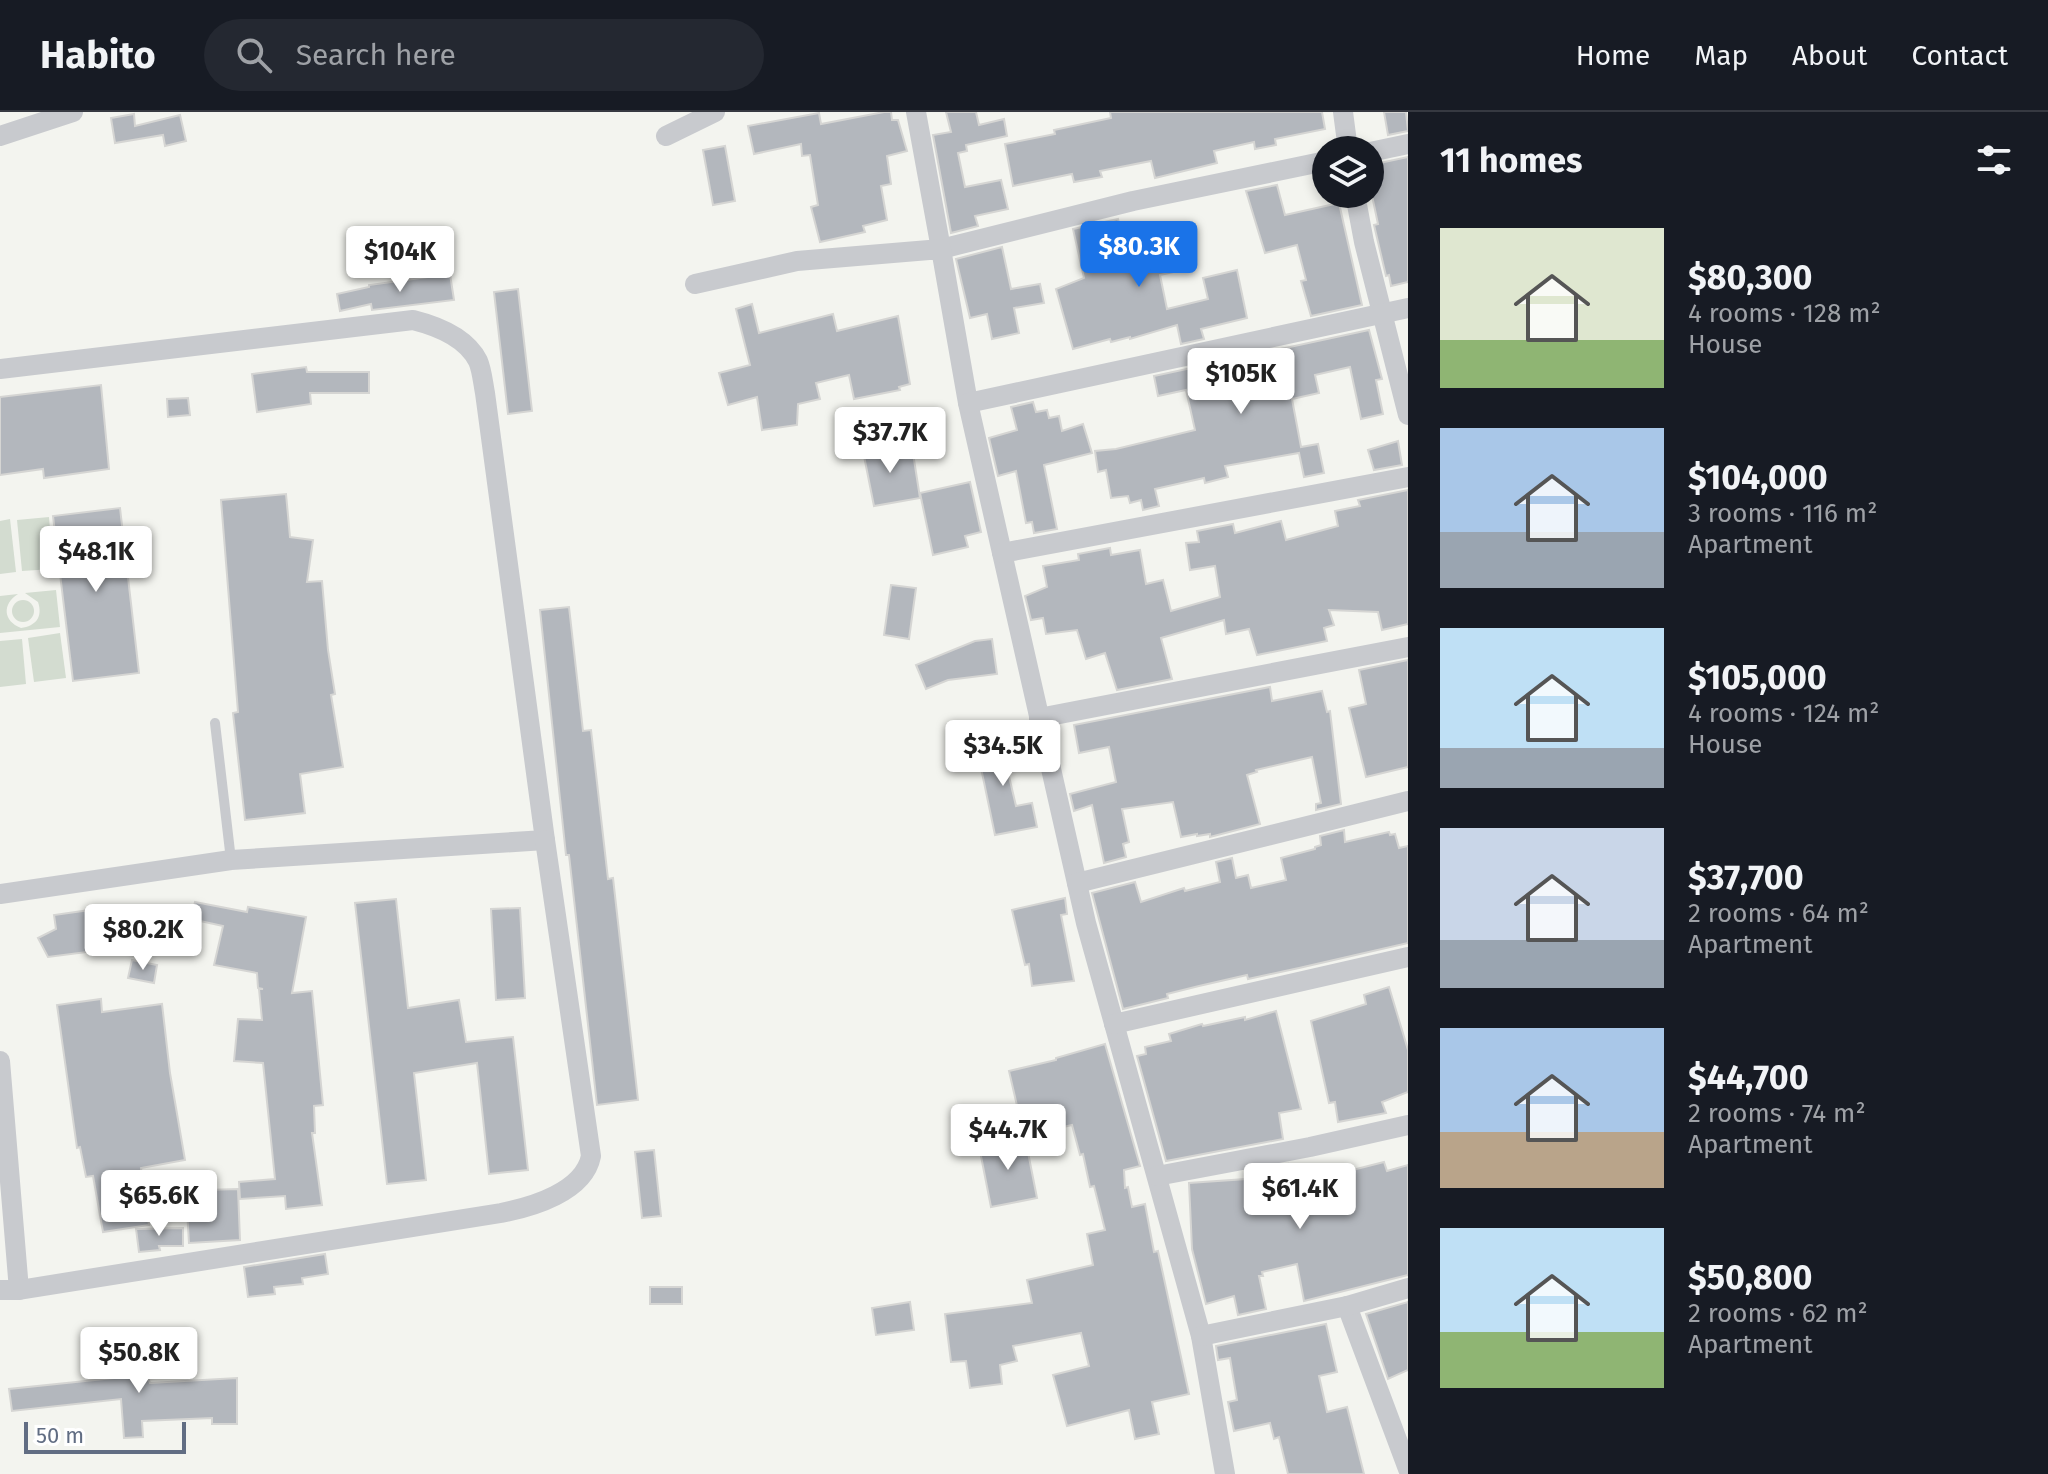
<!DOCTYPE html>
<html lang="en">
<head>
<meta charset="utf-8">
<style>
  :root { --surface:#171b24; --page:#242831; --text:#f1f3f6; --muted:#9ea1a6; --line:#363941; --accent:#1a73e8 }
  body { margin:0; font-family:"Fira Sans",sans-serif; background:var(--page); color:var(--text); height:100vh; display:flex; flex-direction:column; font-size:30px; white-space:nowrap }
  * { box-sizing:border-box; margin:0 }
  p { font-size:26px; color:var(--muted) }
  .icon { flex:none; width:44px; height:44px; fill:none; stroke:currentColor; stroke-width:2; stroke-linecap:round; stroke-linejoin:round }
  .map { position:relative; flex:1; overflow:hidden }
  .sheet { display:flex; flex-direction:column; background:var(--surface); width:640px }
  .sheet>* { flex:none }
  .controls { position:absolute; left:1312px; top:24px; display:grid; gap:16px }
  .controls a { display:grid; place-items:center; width:72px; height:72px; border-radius:50%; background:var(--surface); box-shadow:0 4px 12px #0003; font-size:40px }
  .scale { position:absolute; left:24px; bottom:20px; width:162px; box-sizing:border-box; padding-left:8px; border:4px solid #616d83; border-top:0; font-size:22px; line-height:28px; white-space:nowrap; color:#616d83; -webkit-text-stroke:6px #fff; paint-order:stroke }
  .price { position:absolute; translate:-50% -68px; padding:0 18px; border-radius:8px; background:#fff; color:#222; font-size:26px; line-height:52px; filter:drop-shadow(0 2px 4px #0008) }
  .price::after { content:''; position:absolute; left:50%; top:48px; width:24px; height:18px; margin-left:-12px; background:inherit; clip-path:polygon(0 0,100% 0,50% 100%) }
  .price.active { background:var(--accent); color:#fff }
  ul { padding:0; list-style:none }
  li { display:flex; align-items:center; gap:24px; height:200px; padding:0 32px }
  li span { display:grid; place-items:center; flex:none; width:224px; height:160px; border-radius:0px; color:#555 }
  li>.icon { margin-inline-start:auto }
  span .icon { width:96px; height:96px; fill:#fffc; stroke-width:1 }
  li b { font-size:34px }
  h2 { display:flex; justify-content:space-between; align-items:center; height:96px; padding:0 32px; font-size:34px }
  header { display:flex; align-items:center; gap:48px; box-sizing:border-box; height:112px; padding:0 40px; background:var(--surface); border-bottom:2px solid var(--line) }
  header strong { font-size:38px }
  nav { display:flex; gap:44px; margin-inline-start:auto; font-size:28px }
  .search { width:560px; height:72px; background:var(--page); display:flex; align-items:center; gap:20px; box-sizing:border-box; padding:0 28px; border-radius:44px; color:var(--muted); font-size:30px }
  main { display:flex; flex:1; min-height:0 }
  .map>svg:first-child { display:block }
  .green { fill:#d3dcd0 }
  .building { fill:#b3b7bd; stroke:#d5d5d3; stroke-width:2 }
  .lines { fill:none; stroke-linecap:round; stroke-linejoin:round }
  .service { stroke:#c8cace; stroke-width:10 }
  .minor { stroke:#c8cace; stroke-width:20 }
</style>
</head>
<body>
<header>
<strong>Habito</strong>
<div class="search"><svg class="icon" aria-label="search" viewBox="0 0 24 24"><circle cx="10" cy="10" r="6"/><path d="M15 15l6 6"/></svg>Search here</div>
<nav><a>Home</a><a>Map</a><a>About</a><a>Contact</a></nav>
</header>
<main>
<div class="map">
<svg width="1408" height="1362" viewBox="0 0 1408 1362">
  <rect width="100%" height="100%" fill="#f3f4ef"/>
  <g class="green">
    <path d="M49 405 53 457 22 459 17 408Z"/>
    <path d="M10 407 16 460 0 462V409Z"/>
    <path d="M56 478 60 515 0 521V484L18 482C2 492 3 509 21 516 36 514 43 505 38 490L25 481Z"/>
    <circle cx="23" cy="499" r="11"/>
    <path d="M60 521 66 566 34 570 28 526Z"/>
    <path d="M22 527 26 572 0 575V529Z"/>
  </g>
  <g class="building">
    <path d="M884 0H891L892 8H898L907 39 887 44 891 72 881 74 887 108 863 114 865 120 820 130 811 95 818 93 810 43 802 44 801 32 754 42 748 14 819 1 821 12Z"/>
    <path d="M946 0H976L979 13 1004 7 1007 24 966 33 967 39 958 41 965 75 1001 68 1008 97 975 104 978 114 951 121 933 23 951 20Z"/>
    <path d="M1110 0H1322L1325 17 1275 27 1276 33 1255 37 1254 30 1214 39 1217 51 1155 66 1151 49 1100 59 1102 65 1074 70 1072 62 1013 74 1005 32 1055 22 1054 18 1111 6Z"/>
    <path d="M1384 0H1406L1408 19 1388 23Z"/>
    <path d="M134 2 135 14 180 3 186 29 165 34 163 23 115 31 111 6Z"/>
    <path d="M725 34 735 89 713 93 703 38Z"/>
    <path d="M1408 45V170L1391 174 1389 163 1386 164 1374 113 1378 112 1370 74V53Z"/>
    <path d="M1277 73 1285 103 1339 91 1362 193 1311 204 1301 169 1306 168 1297 133 1265 141 1246 79Z"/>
    <path d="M1118 107 1123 129 1178 118 1187 157 1160 163 1167 197 1208 187 1203 166 1237 158 1247 206 1201 217 1204 227 1181 232 1177 213 1130 227V225L1111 230 1110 227 1073 237 1056 177 1084 166 1073 117Z"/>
    <path d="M1002 135 1011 177 1040 172 1044 191 1014 196 1019 221 992 227 987 202 970 206 956 147Z"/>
    <path d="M450 162 454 188 372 198 371 192 340 199 337 182 369 175V173Z"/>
    <path d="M518 177 532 299 508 302 494 180Z"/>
    <path d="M752 192 759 221 833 202 837 219 898 204 910 272 899 275 900 278 854 287 849 263 816 271 820 287 798 292 797 313 762 318 757 285 728 293 719 261 750 253 736 197Z"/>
    <path d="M1369 218 1382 267 1376 268 1383 302 1361 307 1350 255 1315 263 1319 281 1292 287 1301 335 1318 332 1324 361 1304 365 1299 341 1225 354 1228 365 1205 371 1204 366 1155 377 1159 394 1143 398 1141 388 1130 391 1128 384 1111 386 1106 358 1098 360 1095 339 1116 337 1195 318 1186 278 1158 284 1154 264Z"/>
    <path d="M306 255 307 260H369V281H310L311 292 257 300 252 262Z"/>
    <path d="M101 273 109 357 44 366 43 357 0 363V285Z"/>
    <path d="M188 286 190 303 168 305 167 287Z"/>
    <path d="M1033 290 1036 300 1047 298 1049 306 1059 304 1062 319 1083 312 1092 341 1044 353 1057 417 1034 421 1032 410 1026 411 1016 359 998 364 989 326 1017 318 1011 295Z"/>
    <path d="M879 327 884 346 913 341 920 386 874 394 861 329Z"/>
    <path d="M1398 329 1402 353 1374 358 1368 338Z"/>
    <path d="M970 370 981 420 965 424 968 435 933 443 920 381Z"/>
    <path d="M1408 378V512L1382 518 1378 500 1329 498 1334 513 1324 516 1327 529 1257 543 1249 517 1226 522 1224 508 1161 526 1172 567 1117 578 1105 541 1086 547 1077 518 1046 522 1043 506 1031 508 1025 484 1047 475 1043 454 1079 448 1078 442 1110 436 1111 443 1140 438 1146 472 1163 468 1171 499 1220 485 1215 454 1190 458 1186 431 1199 430 1197 419 1233 412 1235 421 1281 409 1286 428 1338 414 1335 399 1360 394 1358 388Z"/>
    <path d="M286 382 290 425 313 428 307 470 322 469 328 538 335 582 331 583 343 655 300 662 305 701 245 708 233 601 238 600 221 388Z"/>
    <path d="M120 396 139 561 73 569 53 404Z"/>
    <path d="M891 473 916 476 909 527 884 523Z"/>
    <path d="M569 495 583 619 591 618 608 767 613 766 638 988 597 993 569 743H566L540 498Z"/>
    <path d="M992 527 997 562 948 568 926 577 916 553 975 529Z"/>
    <path d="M1408 548V655L1366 665 1349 596 1366 592 1359 558Z"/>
    <path d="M1270 575 1272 589 1322 579 1327 600 1330 599 1341 692 1316 698V692L1321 691 1312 645 1256 658 1257 660 1247 663 1260 712 1210 725V722L1197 724V722L1181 725 1173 690 1122 697 1129 730 1123 732 1126 745 1104 751 1092 693 1074 699 1070 682 1116 670 1109 635 1079 641 1074 613Z"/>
    <path d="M1010 625 1016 658 1008 660 1016 694 1032 691 1037 715 995 723 976 632Z"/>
    <path d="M1344 718 1345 730 1389 720 1390 723 1395 722 1399 736 1408 734V831L1299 856 1248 867 1247 863 1199 874 1167 882 1168 886 1123 897 1092 781 1135 770 1141 790 1184 776 1185 779 1220 770 1216 750 1232 746 1236 766 1248 763 1251 776 1286 768 1281 746 1315 737V735L1321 733 1320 724Z"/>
    <path d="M1065 786 1067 802 1061 803 1074 869 1032 874 1029 852 1025 853 1012 798Z"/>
    <path d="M396 787 408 896 459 888 466 930 513 925 528 1058 489 1062 477 951 414 961 426 1068 387 1072 355 791Z"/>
    <path d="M195 790 247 800 248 795 306 805 292 881 312 879 323 993 314 994 315 1021H312L322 1093 286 1097 285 1084 240 1087 239 1070 275 1067 263 951 234 949 238 907 262 908 259 877H263L258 876 257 861 214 853 223 814 191 807Z"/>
    <path d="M520 796 525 886 496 888 491 797Z"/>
    <path d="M90 798 95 839 48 845 38 826 56 817 54 803Z"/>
    <path d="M119 809 139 814 132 840 113 835Z"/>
    <path d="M132 848 157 853 154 871 128 866Z"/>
    <path d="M1389 875 1408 938V980L1382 990 1386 1001 1338 1010 1335 990 1329 991 1311 909 1366 892 1364 883Z"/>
    <path d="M101 887 102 900 162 892 170 961 185 1048 141 1056 149 1113 103 1120 93 1064 86 1065 80 1035 77 1036 57 893Z"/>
    <path d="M1276 899 1301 997 1279 1001 1283 1027 1166 1049 1137 944 1146 942 1145 935 1171 929 1169 922 1202 912 1203 914 1245 905V908Z"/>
    <path d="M1105 932 1140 1054 1124 1058 1125 1076 1128 1075 1132 1095 1145 1092 1154 1140 1158 1139 1189 1282 1152 1290 1159 1322 1135 1327 1129 1298 1067 1314 1053 1263 1089 1254 1081 1221 1013 1234 1017 1249 1000 1253 1002 1272 970 1276 966 1249 951 1250 945 1202 1032 1191 1027 1168 1093 1153 1087 1122 1105 1118 1094 1074 1090 1075 1083 1042 1080 1043 1072 1013 1024 1024 1009 959 1056 948V946Z"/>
    <path d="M1025 1025 1037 1086 991 1095 979 1034Z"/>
    <path d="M654 1038 661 1104 642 1106 635 1040Z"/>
    <path d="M1384 1050 1387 1059 1408 1053V1163L1304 1189 1297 1152 1262 1160 1263 1164H1259L1266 1197 1238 1203 1234 1184 1206 1192 1192 1137 1189 1071 1260 1066 1258 1058 1288 1052 1290 1061 1315 1056 1317 1067Z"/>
    <path d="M238 1077 240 1128 189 1131 187 1098 205 1097V1078Z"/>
    <path d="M183 1116V1134H159L160 1138 139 1140 136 1117Z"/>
    <path d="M325 1142 328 1162 302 1166 303 1172 274 1175 275 1182 248 1185 244 1155Z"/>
    <rect x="650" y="1175" width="32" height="17"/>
    <path d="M910 1190 914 1218 876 1223 872 1196Z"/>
    <path d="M1408 1190V1258L1388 1267 1366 1202Z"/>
    <path d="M1326 1212 1337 1260 1319 1264 1327 1300 1347 1295 1364 1362H1288L1279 1325 1274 1327 1270 1311 1234 1319 1228 1290 1237 1288 1230 1246 1218 1248 1216 1234Z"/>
    <path d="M134 1228 150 1271 237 1266V1312H212V1306L142 1309 143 1325 124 1326 121 1287 12 1299 9 1277 115 1266 106 1238Z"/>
  </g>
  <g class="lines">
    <path class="service" d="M215 611 231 748"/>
    <g class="minor">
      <path d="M916 0 941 137 1133 89 1326 49"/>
      <path d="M1343 0 1348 38"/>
      <path d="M0 24 73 0"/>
      <path d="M666 24 715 0"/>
      <path d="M1370 40 1408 32"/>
      <path d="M1355 82 1364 130 1408 303"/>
      <path d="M695 172 797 149 941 137 968 291 1086 811 1201 1224 1225 1362"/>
      <path d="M0 257 413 208C437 214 466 225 478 249 482 258 483 271 485 281L545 728 231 748 0 782"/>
      <path d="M968 291 1408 196"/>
      <path d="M1002 441 1408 365"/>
      <path d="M1039 606 1408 535"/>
      <path d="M1077 771 1408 689"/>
      <path d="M1114 912 1408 845"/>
      <path d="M0 949 19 1178"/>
      <path d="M1157 1064 1310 1035 1408 1013"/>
      <path d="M0 1178H19L501 1101C532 1095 584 1080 591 1044L545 728"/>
      <path d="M1347 1194 1408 1357"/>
      <path d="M1201 1224 1347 1194 1408 1176"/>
    </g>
  </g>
</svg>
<div class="controls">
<a><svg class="icon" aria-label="layers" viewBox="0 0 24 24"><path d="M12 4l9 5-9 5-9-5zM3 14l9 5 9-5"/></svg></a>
</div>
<div class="scale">50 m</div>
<b class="price active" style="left:1139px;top:177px">$80.3K</b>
<b class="price" style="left:400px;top:182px">$104K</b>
<b class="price" style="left:1241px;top:304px">$105K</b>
<b class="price" style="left:890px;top:363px">$37.7K</b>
<b class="price" style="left:96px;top:482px">$48.1K</b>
<b class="price" style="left:1003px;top:676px">$34.5K</b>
<b class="price" style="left:143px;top:860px">$80.2K</b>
<b class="price" style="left:1008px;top:1060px">$44.7K</b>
<b class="price" style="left:1300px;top:1119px">$61.4K</b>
<b class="price" style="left:159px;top:1126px">$65.6K</b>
<b class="price" style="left:139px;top:1283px">$50.8K</b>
</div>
<section class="sheet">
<h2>11 homes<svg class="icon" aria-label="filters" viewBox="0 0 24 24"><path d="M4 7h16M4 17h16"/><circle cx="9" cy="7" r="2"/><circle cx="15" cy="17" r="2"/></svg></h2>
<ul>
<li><span style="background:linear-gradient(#dfe7d0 70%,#8fb573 0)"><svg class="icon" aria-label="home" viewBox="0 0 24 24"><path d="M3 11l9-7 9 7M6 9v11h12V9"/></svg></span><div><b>$80,300</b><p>4 rooms · 128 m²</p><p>House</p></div></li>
<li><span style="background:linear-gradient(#a9c7e8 65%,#9aa5b1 0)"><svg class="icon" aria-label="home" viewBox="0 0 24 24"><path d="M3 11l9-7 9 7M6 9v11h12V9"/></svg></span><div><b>$104,000</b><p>3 rooms · 116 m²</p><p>Apartment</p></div></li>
<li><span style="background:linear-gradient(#bfe0f5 75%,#9aa5b1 0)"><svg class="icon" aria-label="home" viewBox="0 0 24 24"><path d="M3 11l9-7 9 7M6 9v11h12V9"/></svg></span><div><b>$105,000</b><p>4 rooms · 124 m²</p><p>House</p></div></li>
<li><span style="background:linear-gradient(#c9d6e8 70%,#9aa5b1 0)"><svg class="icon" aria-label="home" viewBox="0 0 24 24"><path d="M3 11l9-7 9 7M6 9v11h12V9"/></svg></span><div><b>$37,700</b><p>2 rooms · 64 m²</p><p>Apartment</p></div></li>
<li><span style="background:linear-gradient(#a9c7e8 65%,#b9a48a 0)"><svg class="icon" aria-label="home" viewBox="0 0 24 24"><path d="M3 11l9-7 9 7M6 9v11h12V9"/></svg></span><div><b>$44,700</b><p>2 rooms · 74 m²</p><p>Apartment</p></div></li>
<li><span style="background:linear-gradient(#bfe0f5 65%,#8fb573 0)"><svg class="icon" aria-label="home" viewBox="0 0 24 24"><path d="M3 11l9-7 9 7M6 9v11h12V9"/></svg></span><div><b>$50,800</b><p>2 rooms · 62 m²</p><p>Apartment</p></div></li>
</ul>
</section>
</main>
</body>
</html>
